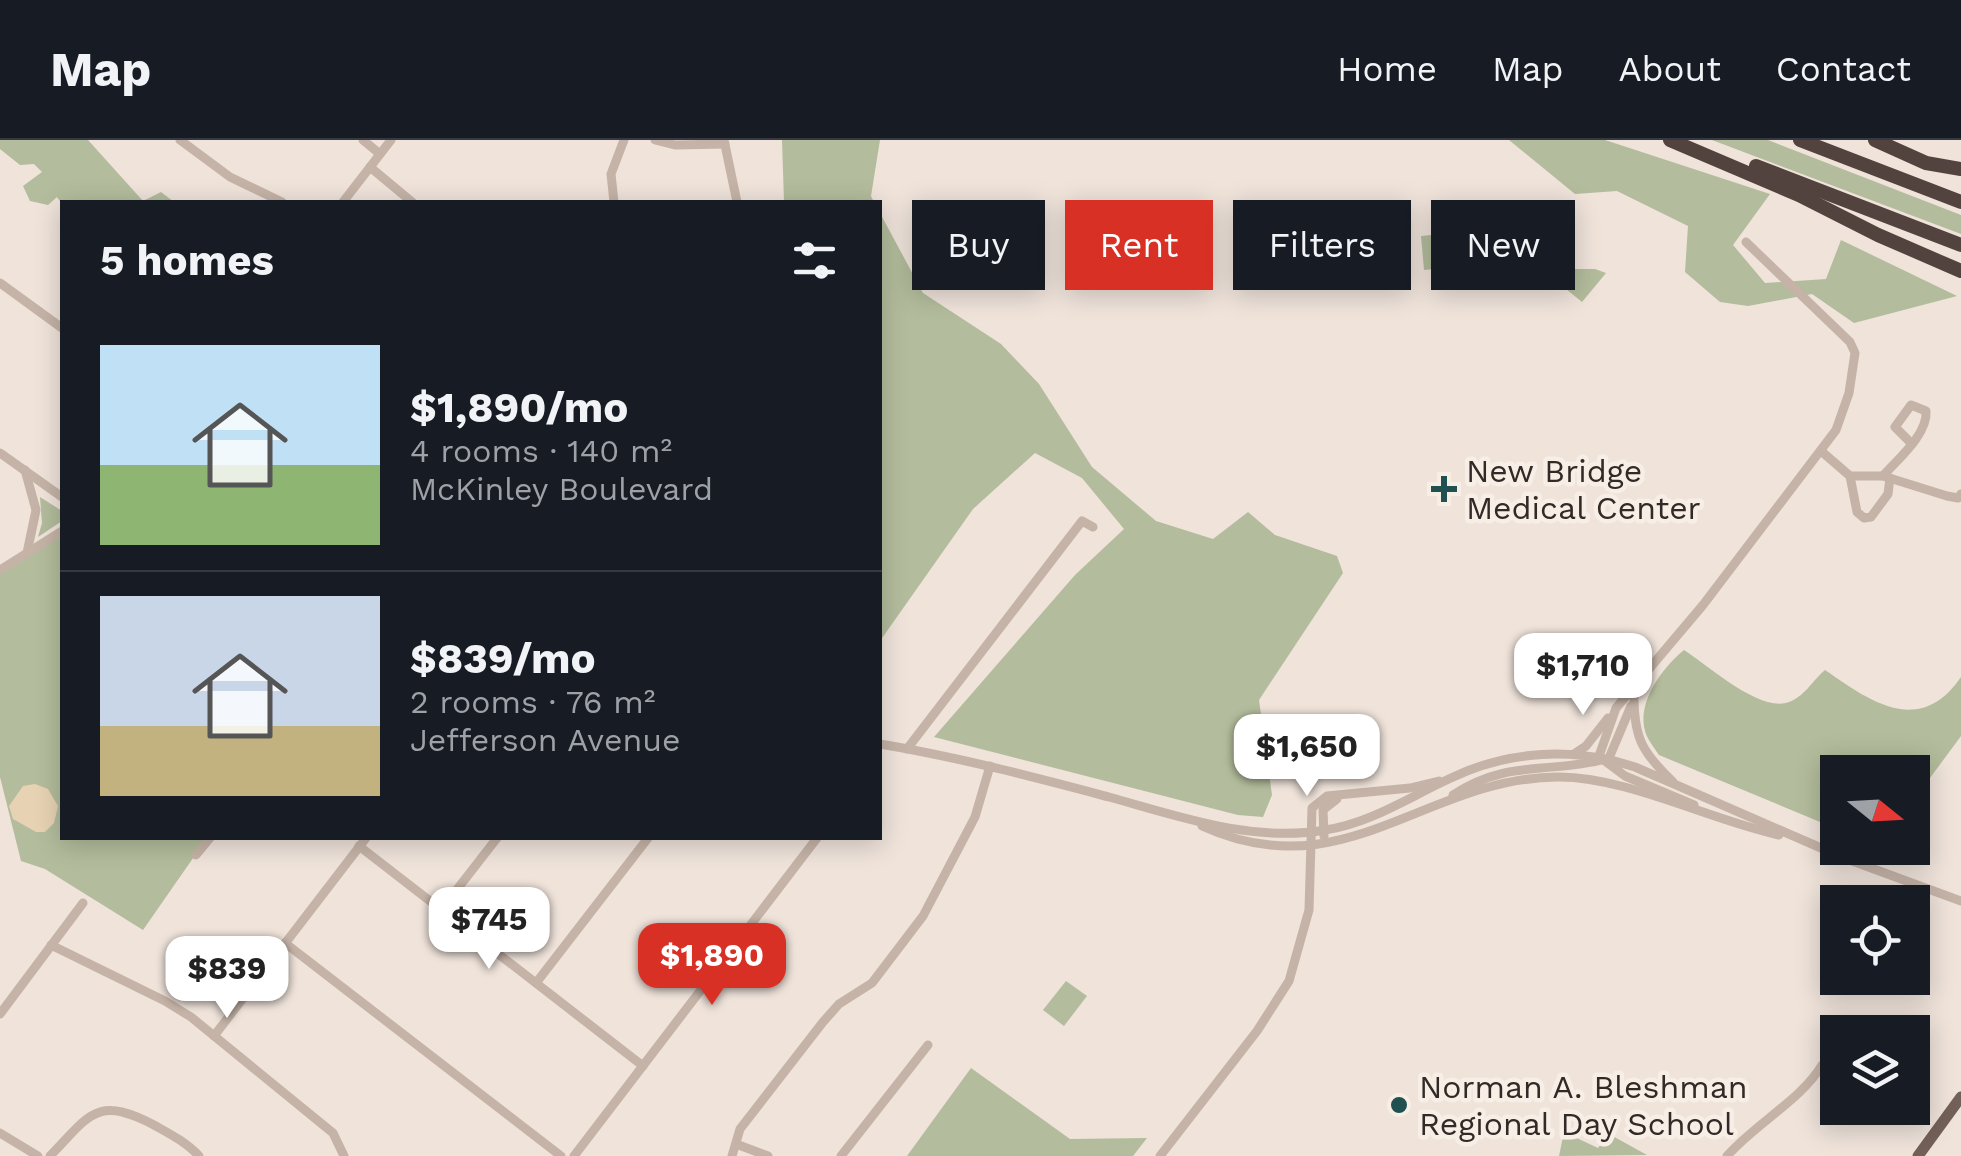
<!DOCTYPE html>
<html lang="en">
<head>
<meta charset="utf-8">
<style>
  :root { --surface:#171b24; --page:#242831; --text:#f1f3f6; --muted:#9ea1a6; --line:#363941; --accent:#d93025 }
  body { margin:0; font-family:"Work Sans",sans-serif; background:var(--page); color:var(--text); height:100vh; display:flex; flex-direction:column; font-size:38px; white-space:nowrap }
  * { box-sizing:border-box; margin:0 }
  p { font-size:32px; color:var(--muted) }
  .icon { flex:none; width:55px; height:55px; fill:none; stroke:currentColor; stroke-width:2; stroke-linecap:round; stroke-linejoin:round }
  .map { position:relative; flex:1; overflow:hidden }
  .panel { position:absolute; left:60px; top:60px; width:822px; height:640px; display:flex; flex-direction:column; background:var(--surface); border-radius:0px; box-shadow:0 5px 25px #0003 }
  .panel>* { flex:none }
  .top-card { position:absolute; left:912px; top:60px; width:898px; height:90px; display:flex; gap:20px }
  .needle { width:65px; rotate:108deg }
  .fabs { position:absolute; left:1820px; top:615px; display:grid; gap:20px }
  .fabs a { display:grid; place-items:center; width:110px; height:110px; border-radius:0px; background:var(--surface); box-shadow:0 5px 25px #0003; font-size:50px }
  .price { position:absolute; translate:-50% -85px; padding:0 22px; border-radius:20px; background:#fff; color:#222; font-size:32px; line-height:65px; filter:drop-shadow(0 2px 5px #0008) }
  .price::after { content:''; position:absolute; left:50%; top:60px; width:30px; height:22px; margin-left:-15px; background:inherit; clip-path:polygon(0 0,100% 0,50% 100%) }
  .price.selected { background:var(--accent); color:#fff }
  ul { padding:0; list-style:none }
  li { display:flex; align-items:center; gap:30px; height:250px; padding:0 40px }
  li+li { border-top:2px solid var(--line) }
  li span { display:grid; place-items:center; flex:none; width:280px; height:200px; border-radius:0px; color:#555 }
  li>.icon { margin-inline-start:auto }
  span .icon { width:120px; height:120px; fill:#fffc; stroke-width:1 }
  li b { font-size:42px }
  h2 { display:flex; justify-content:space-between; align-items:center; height:120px; padding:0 40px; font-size:42px }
  .chip { padding:0 35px; border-radius:0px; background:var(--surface); box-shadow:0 5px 25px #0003; font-size:35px; line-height:90px }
  .chip.selected { background:var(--accent); color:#fff }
  header { display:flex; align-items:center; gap:60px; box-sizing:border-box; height:140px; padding:0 50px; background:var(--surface); border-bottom:2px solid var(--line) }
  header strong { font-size:48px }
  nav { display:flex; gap:55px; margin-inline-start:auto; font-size:35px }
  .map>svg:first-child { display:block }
  .green { fill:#b3bc9c }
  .sand { fill:#e7d2b3 }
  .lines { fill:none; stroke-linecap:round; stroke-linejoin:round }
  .minor { stroke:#c5b3a7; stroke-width:9 }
  .major { stroke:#736059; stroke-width:11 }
  .highway { stroke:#53433f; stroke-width:14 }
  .poi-dot { fill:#215050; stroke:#f7eee6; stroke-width:4 }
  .labels { text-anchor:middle; stroke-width:9; stroke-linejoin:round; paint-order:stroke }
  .poi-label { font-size:32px; fill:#332a27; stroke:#f7eee6; text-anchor:start }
</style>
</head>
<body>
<header>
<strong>Map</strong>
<nav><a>Home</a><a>Map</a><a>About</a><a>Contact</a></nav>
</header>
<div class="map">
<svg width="1961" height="1016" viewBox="0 0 1961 1016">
  <rect width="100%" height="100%" fill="#efe3da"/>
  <g class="green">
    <path d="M0 0H88L143 61 161 52 174 62 62 64 57 57 48 65 30 61 23 46 42 32 34 24 20 25 0 9Z"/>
    <path d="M782 0H880L871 56 874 62H784Z"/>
    <path d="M1509 0H1605L1770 54 1733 105 1765 143 1826 139 1841 100 1957 156 1854 183 1812 154 1748 166 1720 162 1685 132 1688 86 1617 51 1575 54Z"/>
    <path d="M1712 0H1768L1961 75V94Z"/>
    <path d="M880 73 923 153 1001 204 1039 244 1092 327 1156 381 1213 399 1248 372 1275 395 1337 416 1343 433 1259 560 1272 655 1263 677 1238 675 934 597 1075 435 1124 389 1082 338 1035 313 973 369 880 501Z"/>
    <path d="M1442 94 1445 128 1424 130 1421 96Z"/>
    <path d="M1574 129H1595L1606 133 1582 162 1556 141 1561 134Z"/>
    <path d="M40 357 62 371V381L38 397 42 383Z"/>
    <path d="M62 391V698H207L143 790 45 729 21 721 0 637V430Z"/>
    <path d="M1684 510C1709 526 1760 573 1789 562 1804 557 1813 540 1825 530 1871 562 1920 597 1961 537V596L1913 661 1912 632H1838L1837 689 1659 615C1655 609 1649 601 1646 594 1635 564 1662 528 1684 510Z"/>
    <path d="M1066 841 1087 856 1064 886 1043 870Z"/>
    <path d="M971 928 1070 999 1147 998 1133 1016H907Z"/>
    <path d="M1564 992 1598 1008 1609 994 1647 1015 1559 1016Z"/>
  </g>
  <path class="sand" d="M35 644 48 649 58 666 54 683 45 692H36L13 679 9 666 23 646Z"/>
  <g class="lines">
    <g class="minor">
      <path d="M180 0 230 37 282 62"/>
      <path d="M363 0 380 14"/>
      <path d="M655 0 675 5 725 4"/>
      <path d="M724 0 737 62"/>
      <path d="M370 27 412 62"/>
      <path d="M343 62 391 0"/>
      <path d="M614 62 611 34 624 0"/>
      <path d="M0 143 62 188"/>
      <path d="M1821 311 1850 336H1883L1947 356 1958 358 1961 354"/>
      <path d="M0 313 62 357"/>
      <path d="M25 330 36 370 27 413"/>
      <path d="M1850 336 1857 372 1864 378 1871 377 1888 354 1890 338"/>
      <path d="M1883 336C1898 319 1928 294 1926 271L1911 265 1895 287 1911 303"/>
      <path d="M0 430 62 391"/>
      <path d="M1634 557C1634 599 1643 613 1673 642"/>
      <path d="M880 604C958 617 1033 637 1109 657 1178 676 1253 703 1325 690 1371 683 1409 657 1451 638 1509 610 1574 607 1635 627L1844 718 1961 761"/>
      <path d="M907 609 1082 381 1093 387"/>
      <path d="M1574 614 1586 606 1608 578"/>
      <path d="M1599 616 1616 568 1703 465 1836 290 1849 253 1855 213 1850 202 1746 102"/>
      <path d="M1601 618 1625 636 1694 665"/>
      <path d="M1609 618 1631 566"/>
      <path d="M1453 655C1507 619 1549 634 1606 619"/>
      <path d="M1202 686C1343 751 1425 638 1557 637 1625 636 1710 680 1779 695"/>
      <path d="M1324 696 1323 670 1337 659"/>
      <path d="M359 706 643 926"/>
      <path d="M196 715 210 698"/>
      <path d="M441 770 497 698"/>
      <path d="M285 803 561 1016"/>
      <path d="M51 805 165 861 191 877 333 993 344 1016"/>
      <path d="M536 843 648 698"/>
      <path d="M0 874 83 763"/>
      <path d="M214 896 366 698"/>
      <path d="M0 993 38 1016"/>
      <path d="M736 1004 768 1016"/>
      <path d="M50 1016C90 975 96 955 154 985 170 994 186 1002 199 1016"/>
      <path d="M574 1016 817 698"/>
      <path d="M732 1016 740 989 823 882 839 864 872 843 923 776 975 677 990 626"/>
      <path d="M841 1016 928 905"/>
      <path d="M1160 1016 1257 891 1289 841 1309 770 1312 668 1327 656 1410 648 1439 641"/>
      <path d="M1727 1016C1755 984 1802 959 1822 925"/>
    </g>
    <path class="major" d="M1918 1016 1961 957"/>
    <g class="highway">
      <path d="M1670 0 1799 55 1878 95 1961 131"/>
      <path d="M1800 0 1961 62"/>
      <path d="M1875 0 1926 23 1961 29"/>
      <path d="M1756 26 1961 105"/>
    </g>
  </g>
  <g class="poi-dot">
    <path d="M1439 334h10v10h10v10h-10v10h-10v-10h-10v-10h10z"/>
    <circle cx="1399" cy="965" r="10"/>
  </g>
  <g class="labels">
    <g class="poi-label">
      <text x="1466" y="342">New Bridge<tspan x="1466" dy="37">Medical Center</tspan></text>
      <text x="1419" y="958">Norman A. Bleshman<tspan x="1419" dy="37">Regional Day School</tspan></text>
    </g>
  </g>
</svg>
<div class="fabs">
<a><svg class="needle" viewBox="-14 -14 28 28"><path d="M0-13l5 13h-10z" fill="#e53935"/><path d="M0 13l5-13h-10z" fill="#9ea1a6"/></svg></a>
<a><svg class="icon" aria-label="locate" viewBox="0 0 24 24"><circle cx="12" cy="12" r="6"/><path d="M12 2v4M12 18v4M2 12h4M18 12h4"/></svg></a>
<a><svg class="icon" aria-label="layers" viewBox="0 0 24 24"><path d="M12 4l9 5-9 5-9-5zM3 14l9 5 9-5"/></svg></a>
</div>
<b class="price" style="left:1583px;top:578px">$1,710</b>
<b class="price" style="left:1307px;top:659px">$1,650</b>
<b class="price" style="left:489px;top:832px">$745</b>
<b class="price selected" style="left:712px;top:868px">$1,890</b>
<b class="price" style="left:227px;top:881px">$839</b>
<div class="top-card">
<a class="chip">Buy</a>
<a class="chip selected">Rent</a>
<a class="chip">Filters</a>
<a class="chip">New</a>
</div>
<section class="panel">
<h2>5 homes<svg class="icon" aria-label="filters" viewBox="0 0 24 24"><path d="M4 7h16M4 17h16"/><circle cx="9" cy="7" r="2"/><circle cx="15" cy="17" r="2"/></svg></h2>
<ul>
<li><span style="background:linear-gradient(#bfe0f5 60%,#8fb573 0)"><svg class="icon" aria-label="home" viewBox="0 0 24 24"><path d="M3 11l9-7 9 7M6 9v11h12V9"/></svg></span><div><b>$1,890/mo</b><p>4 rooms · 140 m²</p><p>McKinley Boulevard</p></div></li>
<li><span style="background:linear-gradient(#c9d6e8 65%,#c2b280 0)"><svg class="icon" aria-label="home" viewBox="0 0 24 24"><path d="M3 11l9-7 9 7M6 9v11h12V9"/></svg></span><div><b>$839/mo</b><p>2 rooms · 76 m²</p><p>Jefferson Avenue</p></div></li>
</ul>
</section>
</div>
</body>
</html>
